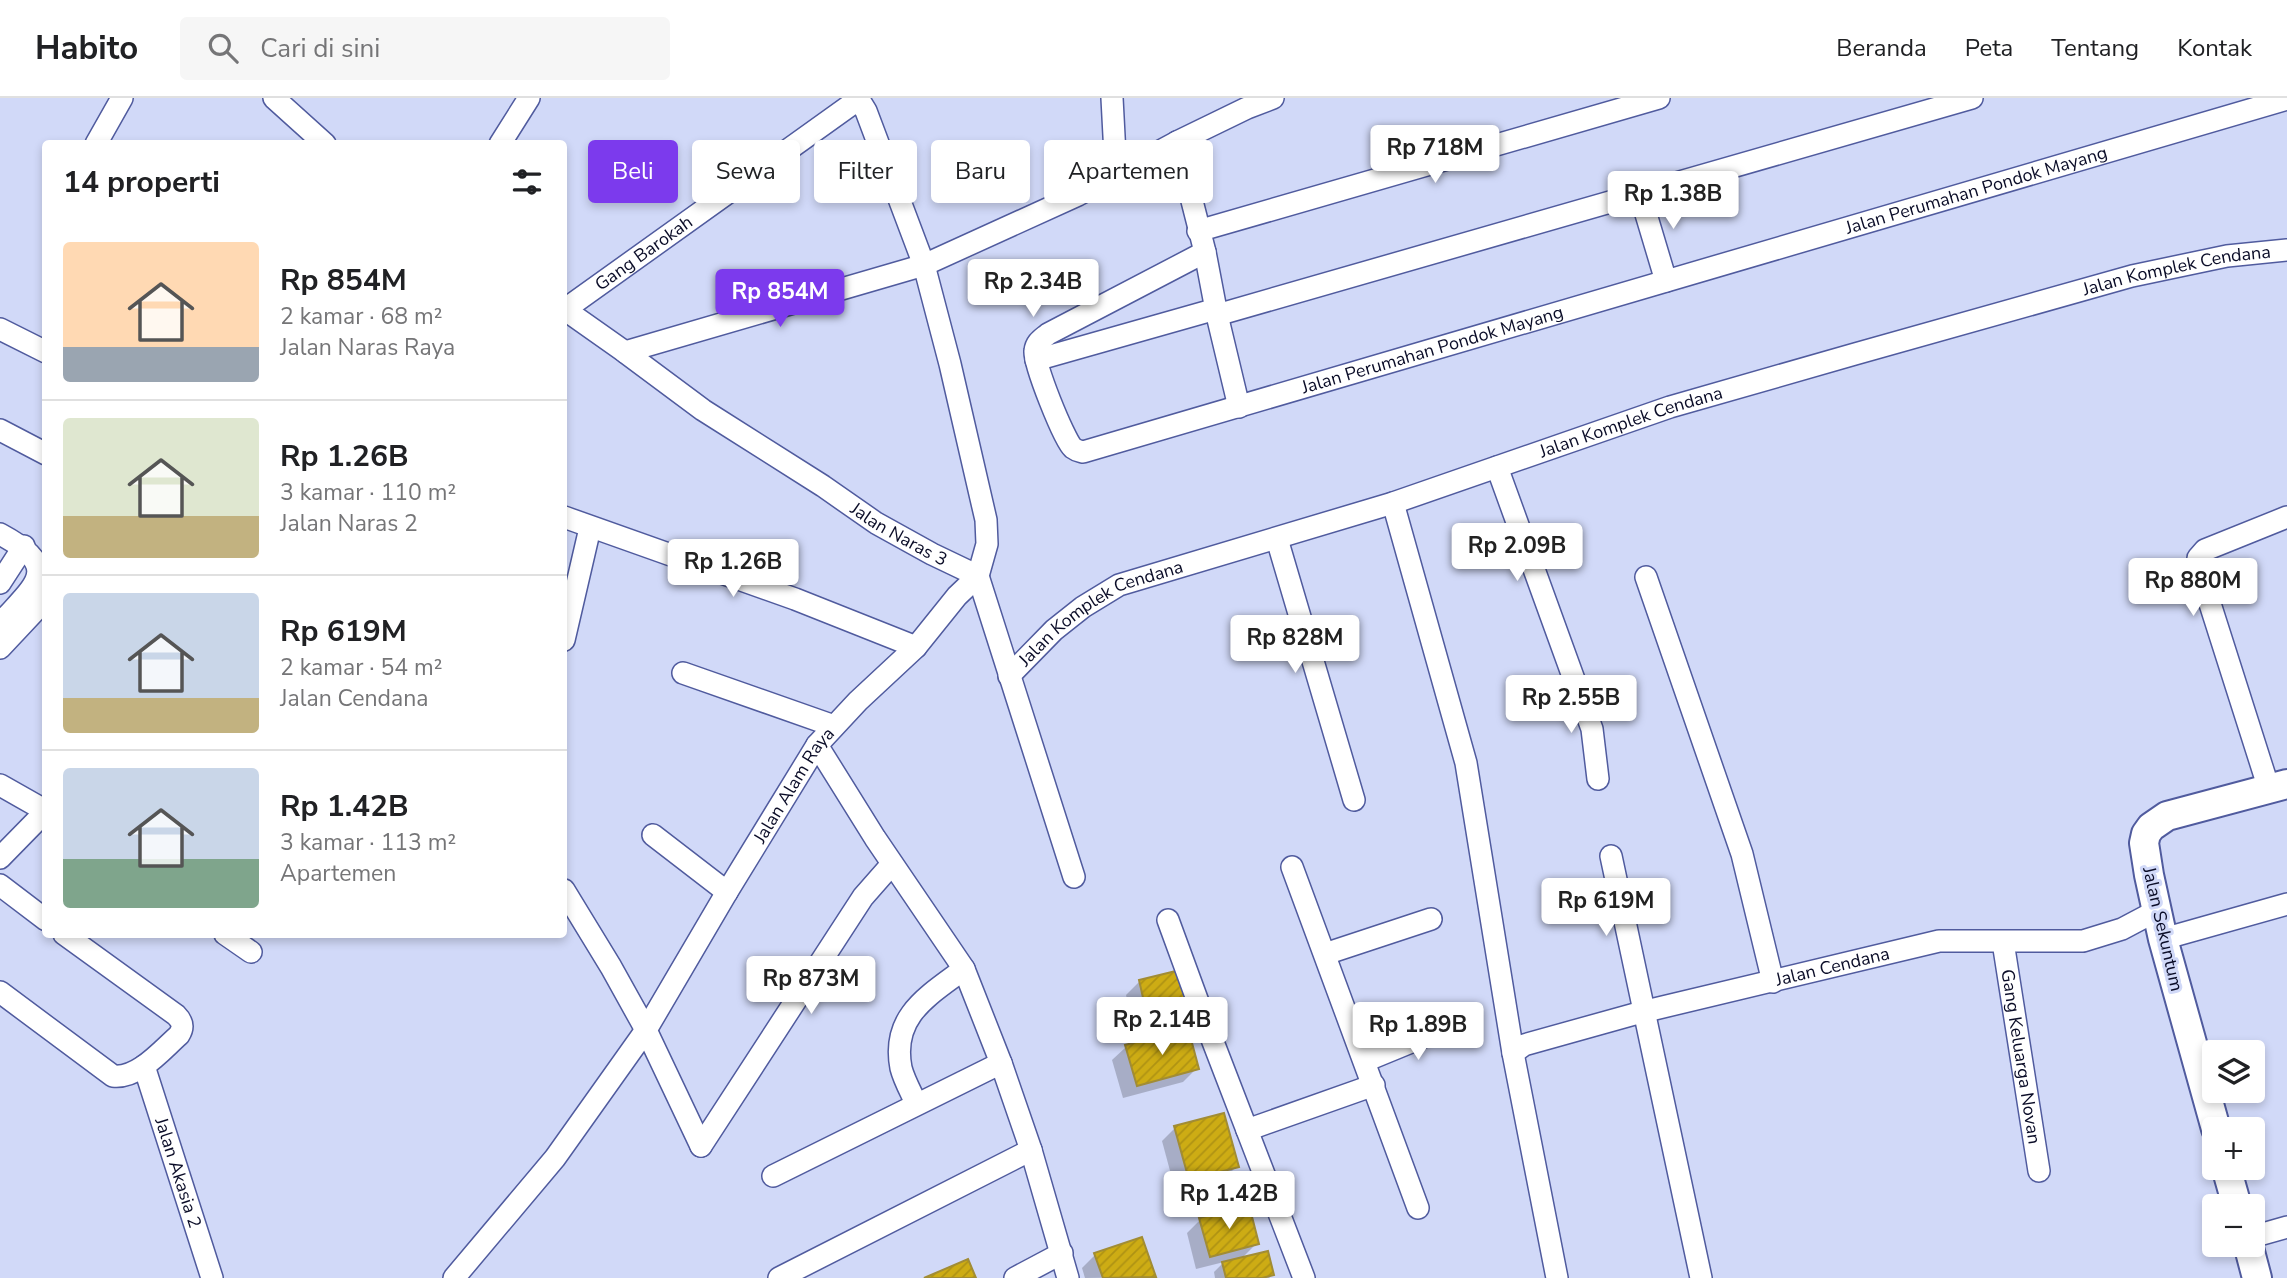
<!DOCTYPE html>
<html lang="id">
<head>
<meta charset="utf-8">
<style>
  :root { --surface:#fff; --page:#f6f6f6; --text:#202124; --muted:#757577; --line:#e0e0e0; --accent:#7c3aed }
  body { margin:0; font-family:"Nunito Sans",sans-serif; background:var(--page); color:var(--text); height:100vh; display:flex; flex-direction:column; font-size:26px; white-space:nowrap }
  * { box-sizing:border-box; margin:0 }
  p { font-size:23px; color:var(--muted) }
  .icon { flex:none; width:38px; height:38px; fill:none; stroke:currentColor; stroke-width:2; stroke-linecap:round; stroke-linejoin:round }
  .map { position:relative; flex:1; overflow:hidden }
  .side { position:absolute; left:42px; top:42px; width:525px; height:798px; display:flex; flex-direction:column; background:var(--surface); border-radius:7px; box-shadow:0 4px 10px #0003 }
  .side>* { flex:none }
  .guide { position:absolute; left:588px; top:42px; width:665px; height:63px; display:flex; gap:14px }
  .tools { position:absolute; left:2202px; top:942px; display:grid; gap:14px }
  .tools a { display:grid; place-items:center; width:63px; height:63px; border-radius:7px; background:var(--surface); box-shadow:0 4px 10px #0003; font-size:35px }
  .price { position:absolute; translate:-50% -60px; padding:0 16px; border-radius:7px; background:#fff; color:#222; font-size:23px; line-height:46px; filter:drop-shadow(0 2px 4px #0008) }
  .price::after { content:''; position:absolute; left:50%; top:42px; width:21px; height:16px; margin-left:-10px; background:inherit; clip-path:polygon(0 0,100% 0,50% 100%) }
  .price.active { background:var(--accent); color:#fff }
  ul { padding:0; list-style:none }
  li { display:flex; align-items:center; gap:21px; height:175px; padding:0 21px }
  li+li { border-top:2px solid var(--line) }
  li span { display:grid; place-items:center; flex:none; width:196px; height:140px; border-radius:7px; color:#555 }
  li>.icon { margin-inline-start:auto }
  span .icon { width:84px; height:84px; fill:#fffc; stroke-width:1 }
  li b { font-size:30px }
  h2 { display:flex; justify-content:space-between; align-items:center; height:84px; padding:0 21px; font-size:30px }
  .chip { padding:0 24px; border-radius:7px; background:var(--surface); box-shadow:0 4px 10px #0003; font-size:24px; line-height:63px }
  .chip.active { background:var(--accent); color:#fff }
  header { display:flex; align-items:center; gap:42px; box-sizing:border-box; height:98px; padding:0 35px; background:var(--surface); border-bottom:2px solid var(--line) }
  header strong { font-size:33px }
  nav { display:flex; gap:38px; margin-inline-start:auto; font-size:24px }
  .search { width:490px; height:63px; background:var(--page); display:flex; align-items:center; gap:18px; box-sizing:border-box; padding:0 24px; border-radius:7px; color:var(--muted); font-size:26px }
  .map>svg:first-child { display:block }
  .shadow { fill:#0003 }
  .building { fill:url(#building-hatch); stroke:#a18c35; stroke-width:2 }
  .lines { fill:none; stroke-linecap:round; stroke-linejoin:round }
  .street-casing { stroke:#505b9e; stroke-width:24 }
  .secondary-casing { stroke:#505b9e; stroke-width:32 }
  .street { stroke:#fff; stroke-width:21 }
  .secondary { stroke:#fff; stroke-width:28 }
  .labels { text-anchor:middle; stroke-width:6; stroke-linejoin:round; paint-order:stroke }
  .street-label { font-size:18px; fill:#0a0c27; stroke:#d1d9f8 }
</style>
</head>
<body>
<header>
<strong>Habito</strong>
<div class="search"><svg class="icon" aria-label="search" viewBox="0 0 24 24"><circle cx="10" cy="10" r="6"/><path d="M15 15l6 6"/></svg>Cari di sini</div>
<nav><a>Beranda</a><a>Peta</a><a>Tentang</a><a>Kontak</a></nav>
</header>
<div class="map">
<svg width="2287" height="1180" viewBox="0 0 2287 1180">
  <defs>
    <pattern id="building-hatch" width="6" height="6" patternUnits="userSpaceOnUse" patternTransform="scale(1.75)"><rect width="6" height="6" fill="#cdac14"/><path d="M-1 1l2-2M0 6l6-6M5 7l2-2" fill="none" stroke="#af9313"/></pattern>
  </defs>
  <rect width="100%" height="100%" fill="#d1d9f8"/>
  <g class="shadow">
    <path d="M1140 883 1189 916 1175 930 1136 938 1126 897Z"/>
    <path d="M1126 949 1197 970 1183 984 1123 1000 1112 962Z"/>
    <path d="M1175 1030 1237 1068 1223 1082 1176 1095 1162 1043Z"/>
    <path d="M1200 1122 1257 1145 1241 1161 1272 1177 1269 1180H1215L1214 1174 1224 1164 1196 1171 1187 1135Z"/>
    <path d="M1095 1157 1154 1179 1085 1180 1082 1170Z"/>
  </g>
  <g class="building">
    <path d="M1180 872 1191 917 1149 926 1139 882Z"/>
    <path d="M1188 930 1199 971 1137 988 1125 947Z"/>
    <path d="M1224 1015 1239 1069 1189 1082 1174 1028Z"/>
    <path d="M1249 1107 1259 1146 1210 1159 1199 1120Z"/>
    <path d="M1142 1139 1156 1179 1103 1180 1094 1155Z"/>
    <path d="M1268 1153 1274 1177 1262 1180H1226L1222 1164Z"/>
    <path d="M968 1161 976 1180H924Z"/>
  </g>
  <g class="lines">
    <defs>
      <g id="street">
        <path d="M274 0 325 46"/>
        <path d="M1112 0 1116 76"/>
        <path d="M1177 44 1205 154 1217 217 1972 0"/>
        <path d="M96 46 122 0"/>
        <path d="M500 46 529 0"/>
        <path d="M1640 96 1666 183"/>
        <path d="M1198 133 1659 0"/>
        <path id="s1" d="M1205 154 1048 236C1042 241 1036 244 1035 253 1033 264 1064 342 1073 350 1077 353 1079 353 1083 354L2287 1"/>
        <path id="s2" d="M564 211 625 254 703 312 823 388 876 425 932 456 978 478 1074 779"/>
        <path id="s3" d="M564 212 859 1"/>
        <path d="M1217 217 1239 309"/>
        <path d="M0 231 46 254"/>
        <path d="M625 254 924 167 1078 97 1177 44 1247 10 1273 0"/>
        <path d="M1036 262 1216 211"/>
        <path d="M0 332 46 356"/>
        <path d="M1497 369 1592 631 1598 681"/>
        <path d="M1393 405 1466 665 1513 955 1557 1180"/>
        <path d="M564 419 795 501 916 549"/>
        <path d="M0 436C63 470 36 485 0 526"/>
        <path d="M1277 441 1354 702"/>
        <path d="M1646 479 1742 756 1773 884"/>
        <path d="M0 485 24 448"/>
        <path d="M564 542 590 430"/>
        <path d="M0 550 46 501"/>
        <path d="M683 575 834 628"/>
        <path id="s4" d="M1009 578 1054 532 1083 509 1119 487 1393 405 1670 309 1855 256 2132 178 2227 158 2287 152"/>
        <path d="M817 647 875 740 964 871 1001 965 1031 1052 1068 1180"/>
        <path d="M0 687 46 713"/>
        <path d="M2269 691 2198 468V460L2205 452 2287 419"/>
        <path d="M653 737 727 794"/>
        <path d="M1611 758 1701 1180"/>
        <path d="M0 760 46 713"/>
        <path d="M1292 769 1418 1110"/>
        <path d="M0 787 46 822"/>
        <path d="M564 792 611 869 646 932 701 1048"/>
        <path d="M1168 822 1205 923 1304 1180"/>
        <path d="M225 836 251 854"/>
        <path d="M2163 841 2287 806"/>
        <path id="s5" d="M2003 844 2039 1073"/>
        <path d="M1325 856 1431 821"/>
        <path d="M0 894 113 978C138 981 162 952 179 937 184 929 183 924 176 917L64 836"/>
        <path id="s6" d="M1513 955 1524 947 1642 914 1939 843H2083L2122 831 2156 813"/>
        <path d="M1365 963 1455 926"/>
        <path id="s7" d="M144 968 212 1180"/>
        <path d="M916 1005C911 994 904 982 901 970 891 918 928 898 964 871"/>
        <path d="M1247 1032 1374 987"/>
        <path d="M701 1048 863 799 892 766"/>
        <path d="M773 1078 1001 965"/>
        <path d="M2252 1139 2287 1129"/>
        <path id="s8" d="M454 1180 555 1060 646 932 727 794 817 647 858 603 916 549 957 498 978 478 987 446 986 422 950 266 924 167 866 13 858 0"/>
        <path d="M779 1180 1031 1052"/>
        <path d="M1015 1180 1062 1155"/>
      </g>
      <g id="secondary">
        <path d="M2216 1031 2163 841 2149 777 2144 745 2146 736 2151 729 2167 718 2287 686"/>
        <path d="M2226 1069 2237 1108"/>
        <path d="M2248 1146 2257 1180"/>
      </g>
    </defs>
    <use href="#street" class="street-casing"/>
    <use href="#secondary" class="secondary-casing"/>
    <use href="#street" class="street"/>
    <use href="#secondary" class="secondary"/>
  </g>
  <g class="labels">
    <g class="street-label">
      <text dy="6" stroke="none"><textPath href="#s1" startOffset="1246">Jalan Perumahan Pondok Mayang</textPath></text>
      <text dy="6" stroke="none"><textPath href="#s3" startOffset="98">Gang Barokah</textPath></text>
      <text dy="6" stroke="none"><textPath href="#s4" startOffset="1248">Jalan Komplek Cendana</textPath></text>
      <text dy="6" stroke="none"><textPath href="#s1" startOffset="679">Jalan Perumahan Pondok Mayang</textPath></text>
      <text dy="6" stroke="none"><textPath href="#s4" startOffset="681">Jalan Komplek Cendana</textPath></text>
      <text dy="6" stroke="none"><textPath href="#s2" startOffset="404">Jalan Naras 3</textPath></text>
      <text dy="6" stroke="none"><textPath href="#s4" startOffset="114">Jalan Komplek Cendana</textPath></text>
      <text dy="6" stroke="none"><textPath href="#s8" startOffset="600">Jalan Alam Raya</textPath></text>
      <text transform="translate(2163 831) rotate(77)" y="6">Jalan Sekuntum</text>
      <text dy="6" stroke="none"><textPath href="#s6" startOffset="332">Jalan Cendana</textPath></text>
      <text dy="6" stroke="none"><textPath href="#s5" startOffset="116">Gang Keluarga Novan</textPath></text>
      <text dy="6" stroke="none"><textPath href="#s7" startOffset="112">Jalan Akasia 2</textPath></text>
    </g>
  </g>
</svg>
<div class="tools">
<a><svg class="icon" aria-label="layers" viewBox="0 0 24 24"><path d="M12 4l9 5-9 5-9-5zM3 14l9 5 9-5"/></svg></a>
<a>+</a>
<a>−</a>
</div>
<b class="price" style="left:1435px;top:87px">Rp 718M</b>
<b class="price" style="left:1673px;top:133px">Rp 1.38B</b>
<b class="price" style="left:1033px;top:221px">Rp 2.34B</b>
<b class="price active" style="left:780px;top:231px">Rp 854M</b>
<b class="price" style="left:1517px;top:485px">Rp 2.09B</b>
<b class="price" style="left:733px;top:501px">Rp 1.26B</b>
<b class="price" style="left:2193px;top:520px">Rp 880M</b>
<b class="price" style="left:1295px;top:577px">Rp 828M</b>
<b class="price" style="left:1571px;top:637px">Rp 2.55B</b>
<b class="price" style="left:1606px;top:840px">Rp 619M</b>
<b class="price" style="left:811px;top:918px">Rp 873M</b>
<b class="price" style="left:1162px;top:959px">Rp 2.14B</b>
<b class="price" style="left:1418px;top:964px">Rp 1.89B</b>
<b class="price" style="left:1229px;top:1133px">Rp 1.42B</b>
<div class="guide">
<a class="chip active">Beli</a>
<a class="chip">Sewa</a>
<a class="chip">Filter</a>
<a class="chip">Baru</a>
<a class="chip">Apartemen</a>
</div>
<section class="side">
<h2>14 properti<svg class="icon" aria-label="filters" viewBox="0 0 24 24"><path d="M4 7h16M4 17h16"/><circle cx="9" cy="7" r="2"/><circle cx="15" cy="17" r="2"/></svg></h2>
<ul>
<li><span style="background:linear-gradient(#ffd9b3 75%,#9aa5b1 0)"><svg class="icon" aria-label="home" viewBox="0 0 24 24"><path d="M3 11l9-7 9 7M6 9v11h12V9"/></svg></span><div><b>Rp 854M</b><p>2 kamar · 68 m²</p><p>Jalan Naras Raya</p></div></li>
<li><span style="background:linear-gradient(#dfe7d0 70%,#c2b280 0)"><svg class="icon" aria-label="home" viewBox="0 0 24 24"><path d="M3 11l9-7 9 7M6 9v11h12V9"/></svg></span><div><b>Rp 1.26B</b><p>3 kamar · 110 m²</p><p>Jalan Naras 2</p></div></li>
<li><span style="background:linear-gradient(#c9d6e8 75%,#c2b280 0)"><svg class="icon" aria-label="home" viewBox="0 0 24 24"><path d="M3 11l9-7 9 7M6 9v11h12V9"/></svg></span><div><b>Rp 619M</b><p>2 kamar · 54 m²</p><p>Jalan Cendana</p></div></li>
<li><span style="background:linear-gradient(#c9d6e8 65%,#7fa58c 0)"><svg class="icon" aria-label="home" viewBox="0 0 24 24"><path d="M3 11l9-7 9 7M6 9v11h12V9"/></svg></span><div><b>Rp 1.42B</b><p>3 kamar · 113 m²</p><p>Apartemen</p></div></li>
</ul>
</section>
</div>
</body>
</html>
